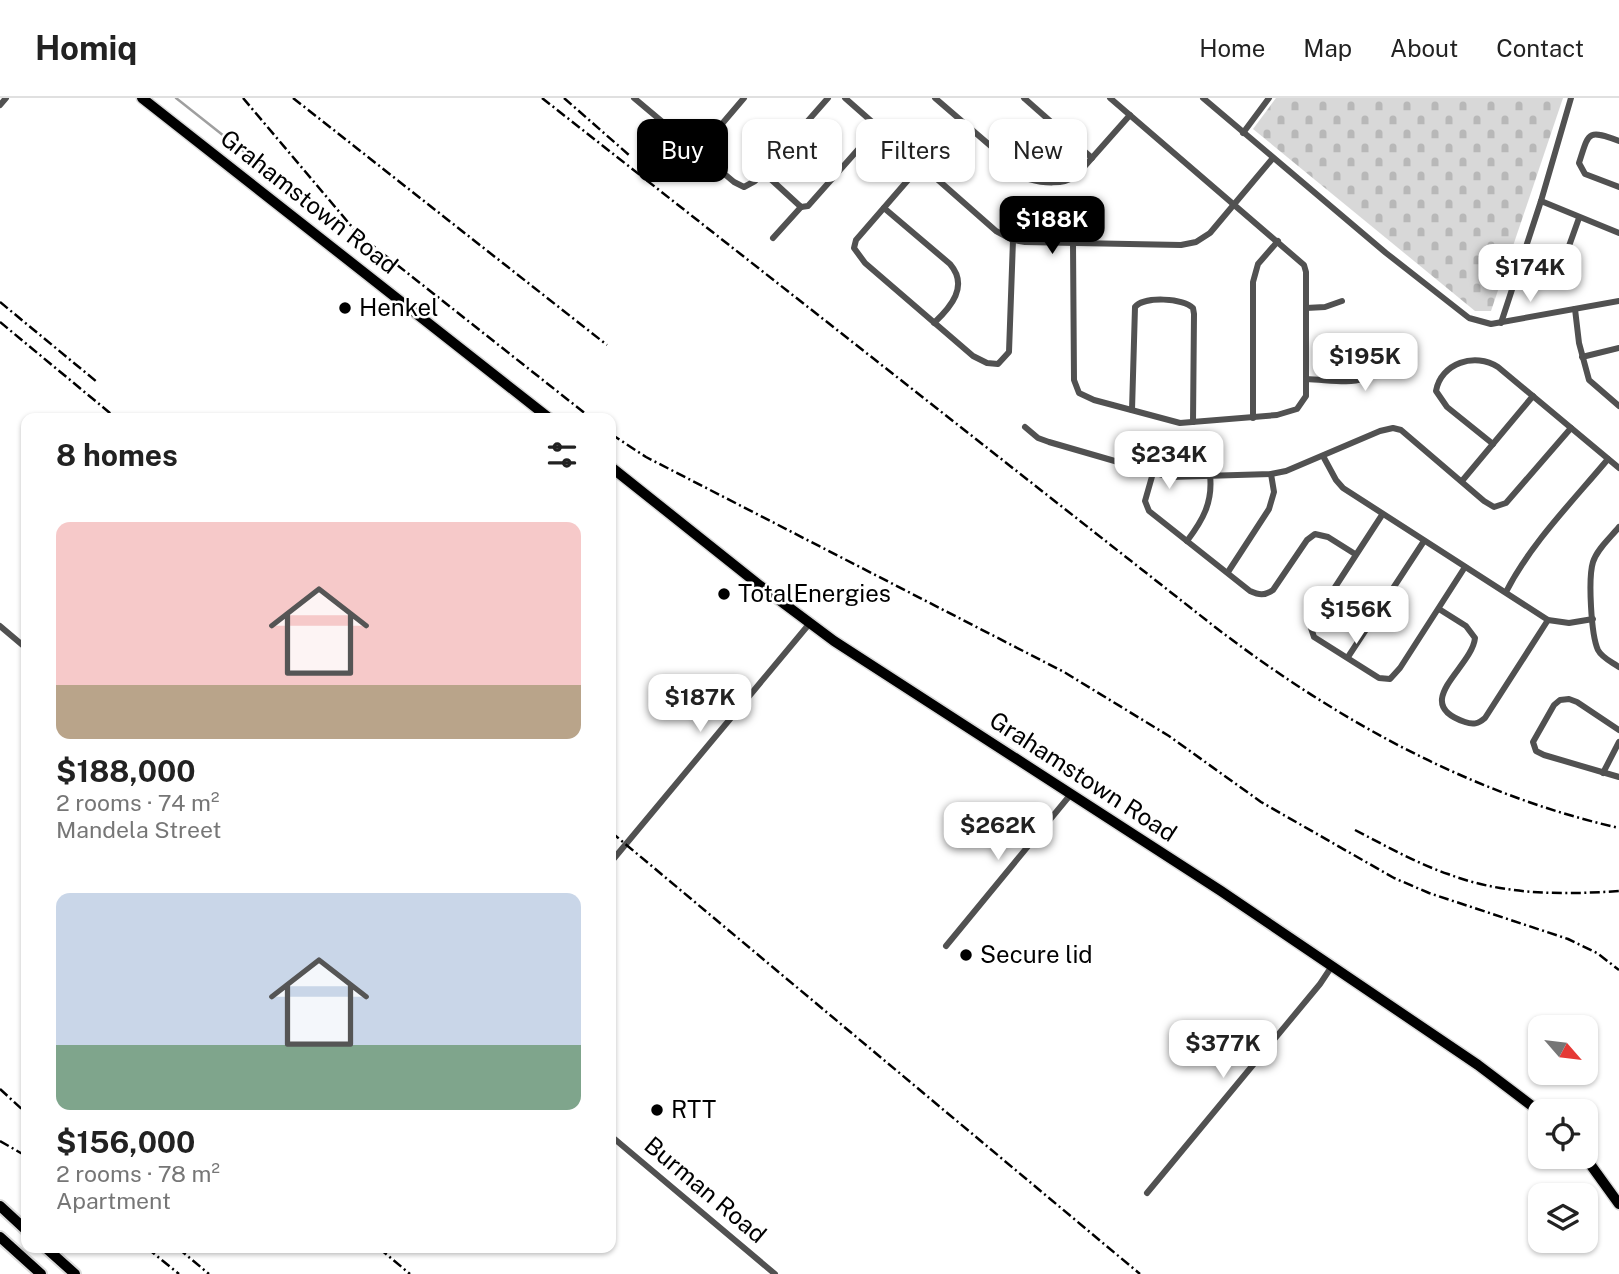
<!DOCTYPE html>
<html lang="en">
<head>
<meta charset="utf-8">
<style>
  :root { --surface:#fff; --page:#f2f2f2; --text:#222; --muted:#767676; --line:#e0e0e0; --accent:#000 }
  body { margin:0; font-family:"Public Sans",sans-serif; background:var(--page); color:var(--text); height:100vh; display:flex; flex-direction:column; font-size:26px; white-space:nowrap }
  * { box-sizing:border-box; margin:0 }
  p { font-size:23px; color:var(--muted) }
  .icon { flex:none; width:38px; height:38px; fill:none; stroke:currentColor; stroke-width:2; stroke-linecap:round; stroke-linejoin:round }
  .map { position:relative; flex:1; overflow:hidden }
  .drawer { position:absolute; left:21px; top:315px; width:595px; height:840px; display:flex; flex-direction:column; background:var(--surface); border-radius:14px; box-shadow:0 2px 5px #0004 }
  .drawer>* { flex:none }
  .guide { position:absolute; left:637px; top:21px; width:665px; height:63px; display:flex; gap:14px }
  .needle { width:46px; rotate:118deg }
  .fabs { position:absolute; left:1528px; top:917px; display:grid; gap:14px }
  .fabs a { display:grid; place-items:center; width:70px; height:70px; border-radius:14px; background:var(--surface); box-shadow:0 2px 5px #0004; font-size:35px }
  .price { position:absolute; translate:-50% -60px; padding:0 16px; border-radius:14px; background:#fff; color:#222; font-size:23px; line-height:46px; filter:drop-shadow(0 2px 4px #0008) }
  .price::after { content:''; position:absolute; left:50%; top:42px; width:21px; height:16px; margin-left:-10px; background:inherit; clip-path:polygon(0 0,100% 0,50% 100%) }
  .price.current { background:var(--accent); color:#fff }
  ul { padding:0; list-style:none }
  li { display:grid; align-content:center; gap:14px; height:371px; padding:0 35px }
  li span { display:grid; place-items:center; height:217px; border-radius:14px; color:#555 }
  li>.icon { margin-inline-start:auto }
  span .icon { width:126px; height:126px; fill:#fffc; stroke-width:1 }
  li b { font-size:30px }
  h2 { display:flex; justify-content:space-between; align-items:center; height:84px; padding:0 35px; font-size:30px }
  .pill { padding:0 24px; border-radius:14px; background:var(--surface); box-shadow:0 2px 5px #0004; font-size:24px; line-height:63px }
  .pill.current { background:var(--accent); color:#fff }
  header { display:flex; align-items:center; gap:42px; box-sizing:border-box; height:98px; padding:0 35px; background:var(--surface); border-bottom:2px solid var(--line) }
  header strong { font-size:33px }
  nav { display:flex; gap:38px; margin-inline-start:auto; font-size:24px }
  .map>svg:first-child { display:block }
  .cemetery { fill:url(#cemetery-stones) }
  .lines { fill:none; stroke-linecap:round; stroke-linejoin:round }
  .stream { stroke:#9f9f9f; stroke-width:2.5 }
  .primary-casing { stroke:#dbdbdb; stroke-width:13 }
  .motorway-casing { stroke:#dbdbdb; stroke-width:14 }
  .minor { stroke:#515151; stroke-width:6 }
  .primary { stroke:#000; stroke-width:10 }
  .motorway { stroke:#000; stroke-width:10 }
  .rail { stroke:#000; stroke-width:2.5; stroke-dasharray:10 3.5 2 3.5; stroke-linecap:butt }
  .poi-dot { fill:#000; stroke:#fff; stroke-width:2.5 }
  .labels { text-anchor:middle; stroke-width:5; stroke-linejoin:round; paint-order:stroke }
  .street-label { font-size:24px; fill:#000; stroke:#fff }
  .poi-label { font-size:24px; fill:#000; stroke:#fff; text-anchor:start }
</style>
</head>
<body>
<header>
<strong>Homiq</strong>
<nav><a>Home</a><a>Map</a><a>About</a><a>Contact</a></nav>
</header>
<div class="map">
<svg width="1619" height="1176" viewBox="0 0 1619 1176">
  <defs>
    <pattern id="cemetery-stones" width="16" height="16" patternUnits="userSpaceOnUse" patternTransform="scale(1.75)"><rect width="16" height="16" fill="#d8d8d8"/><path d="M2 7V4a2 2 0 0 1 4 0v3zM10 15v-3a2 2 0 0 1 4 0v3z" fill="#b8b8b8"/></pattern>
  </defs>
  <rect width="100%" height="100%" fill="#fff"/>
  <path class="cemetery" d="M1276 0H1563L1491 213H1475L1253 31Z"/>
  <g class="lines">
    <path class="stream" d="M176 0 310 106 316 104"/>
    <defs>
      <g id="primary">
        <path d="M142 0 549 320"/>
        <path d="M611 369 763 490 834 543 1221 793 1478 967 1540 1014"/>
        <path d="M1585 1059 1619 1106"/>
      </g>
      <g id="motorway">
        <path d="M0 1108 26 1132"/>
        <path d="M0 1139 41 1176"/>
        <path d="M46 1150 75 1176"/>
      </g>
    </defs>
    <use href="#primary" class="primary-casing"/>
    <use href="#motorway" class="motorway-casing"/>
    <g class="minor">
      <path d="M634 0 734 84 744 89 755 83 828 0"/>
      <path d="M845 0 996 133 1013 142 1025 144 1181 147 1196 144 1210 135 1273 60"/>
      <path d="M935 0 1029 81C1043 85 1063 87 1076 78L1130 17"/>
      <path d="M1024 0 1092 60"/>
      <path d="M1203 0 1386 155 1469 220 1491 226 1619 203"/>
      <path d="M0 7 6 0"/>
      <path d="M1243 35 1269 0"/>
      <path d="M1619 43C1587 31 1589 34 1579 65L1585 76 1619 89"/>
      <path d="M698 54 744 0"/>
      <path d="M921 67 856 142 854 150 865 165 973 258 987 265 998 266 1009 254 1013 142"/>
      <path d="M763 74 801 109 808 108 878 29"/>
      <path d="M1541 103 1619 135"/>
      <path d="M884 110 950 166C969 188 951 209 934 225"/>
      <path d="M773 140 801 109"/>
      <path d="M1073 145 1074 282 1079 295 1094 302 1180 325 1277 317 1297 311 1306 298V174L1304 167 1110 0"/>
      <path d="M1565 170 1564 162 1579 120"/>
      <path d="M1306 210 1325 209 1342 203"/>
      <path d="M1575 211 1579 245 1589 282 1619 308"/>
      <path d="M1501 225 1541 103 1571 0"/>
      <path d="M1582 259 1619 250"/>
      <path d="M1306 281C1350 283 1371 293 1393 248"/>
      <path d="M1132 312 1135 209C1144 198 1183 200 1193 210L1194 216 1193 324"/>
      <path d="M1253 320V184L1258 166 1278 143"/>
      <path d="M1025 329 1038 340 1049 344 1170 379 1271 376 1286 373 1380 333 1393 330 1401 332 1484 403 1494 409 1506 405 1571 330"/>
      <path d="M1493 346 1447 309 1436 293C1441 265 1475 254 1498 269L1619 370"/>
      <path d="M1323 358 1336 382 1343 390 1548 522 1569 525 1593 521"/>
      <path d="M1153 375 1145 403 1149 413 1250 493C1259 497 1264 498 1273 492L1307 442 1315 436 1328 439 1355 456"/>
      <path d="M1462 383 1533 298"/>
      <path d="M1382 417 1313 523 1311 530 1314 539 1379 580 1390 581 1400 570 1465 469"/>
      <path d="M1619 429C1610 440 1597 451 1593 464 1588 480 1591 537 1598 552 1602 560 1612 564 1619 569"/>
      <path d="M1187 443C1203 422 1213 404 1210 377"/>
      <path d="M1228 474 1269 411 1274 394 1271 376"/>
      <path d="M1506 494C1531 445 1573 403 1608 361"/>
      <path d="M1439 511 1466 528 1475 540C1472 570 1409 605 1465 624 1473 627 1478 626 1485 620L1548 522"/>
      <path d="M0 528 26 550"/>
      <path d="M1348 559 1424 443"/>
      <path d="M1619 632 1577 604 1569 601 1560 602 1554 607 1533 644 1536 653 1544 657 1619 679"/>
      <path d="M1603 675 1619 644"/>
      <path d="M611 764 810 525"/>
      <path d="M946 848 1071 696"/>
      <path d="M611 1038 775 1176"/>
      <path d="M1147 1095 1320 886 1332 868"/>
    </g>
    <use href="#primary" class="primary"/>
    <use href="#motorway" class="motorway"/>
    <g class="rail">
      <path d="M243 0 358 136 591 320"/>
      <path d="M293 0 607 247"/>
      <path d="M542 0 1215 529C1335 621 1470 696 1619 730"/>
      <path d="M564 0 629 57"/>
      <path d="M0 204 97 284"/>
      <path d="M0 224 116 320"/>
      <path d="M611 336 646 359 1064 574 1169 638 1261 704 1394 780 1429 795 1568 841 1597 855 1619 872"/>
      <path d="M1355 732C1386 748 1416 765 1448 776 1503 797 1561 797 1619 793"/>
      <path d="M611 734 1140 1176"/>
      <path d="M0 991 26 1015"/>
      <path d="M0 1043 26 1058"/>
      <path d="M147 1150 179 1176"/>
      <path d="M178 1150 209 1176"/>
      <path d="M379 1150 410 1176"/>
    </g>
  </g>
  <g class="poi-dot">
    <circle cx="345" cy="210" r="7"/>
    <circle cx="724" cy="496" r="7"/>
    <circle cx="966" cy="857" r="7"/>
    <circle cx="657" cy="1012" r="7"/>
  </g>
  <g class="labels">
    <g class="street-label">
      <text transform="translate(309 104) rotate(38)" y="8">Grahamstown Road</text>
      <text transform="translate(1083 679) rotate(33)" y="8">Grahamstown Road</text>
      <text transform="translate(705 1092) rotate(40)" y="8">Burman Road</text>
    </g>
    <g class="poi-label">
      <text x="359" y="218">Henkel</text>
      <text x="738" y="504">TotalEnergies</text>
      <text x="980" y="865">Secure lid</text>
      <text x="671" y="1020">RTT</text>
    </g>
  </g>
</svg>
<div class="fabs">
<a><svg class="needle" viewBox="-14 -14 28 28"><path d="M0-13l5 13h-10z" fill="#e53935"/><path d="M0 13l5-13h-10z" fill="#767676"/></svg></a>
<a><svg class="icon" aria-label="locate" viewBox="0 0 24 24"><circle cx="12" cy="12" r="6"/><path d="M12 2v4M12 18v4M2 12h4M18 12h4"/></svg></a>
<a><svg class="icon" aria-label="layers" viewBox="0 0 24 24"><path d="M12 4l9 5-9 5-9-5zM3 14l9 5 9-5"/></svg></a>
</div>
<b class="price current" style="left:1052px;top:158px">$188K</b>
<b class="price" style="left:1530px;top:206px">$174K</b>
<b class="price" style="left:1365px;top:295px">$195K</b>
<b class="price" style="left:1169px;top:393px">$234K</b>
<b class="price" style="left:1356px;top:548px">$156K</b>
<b class="price" style="left:700px;top:636px">$187K</b>
<b class="price" style="left:998px;top:764px">$262K</b>
<b class="price" style="left:1223px;top:982px">$377K</b>
<div class="guide">
<a class="pill current">Buy</a>
<a class="pill">Rent</a>
<a class="pill">Filters</a>
<a class="pill">New</a>
</div>
<section class="drawer">
<h2>8 homes<svg class="icon" aria-label="filters" viewBox="0 0 24 24"><path d="M4 7h16M4 17h16"/><circle cx="9" cy="7" r="2"/><circle cx="15" cy="17" r="2"/></svg></h2>
<ul>
<li><span style="background:linear-gradient(#f6c9c9 75%,#b9a48a 0)"><svg class="icon" aria-label="home" viewBox="0 0 24 24"><path d="M3 11l9-7 9 7M6 9v11h12V9"/></svg></span><div><b>$188,000</b><p>2 rooms · 74 m²</p><p>Mandela Street</p></div></li>
<li><span style="background:linear-gradient(#c9d6e8 70%,#7fa58c 0)"><svg class="icon" aria-label="home" viewBox="0 0 24 24"><path d="M3 11l9-7 9 7M6 9v11h12V9"/></svg></span><div><b>$156,000</b><p>2 rooms · 78 m²</p><p>Apartment</p></div></li>
</ul>
</section>
</div>
</body>
</html>
